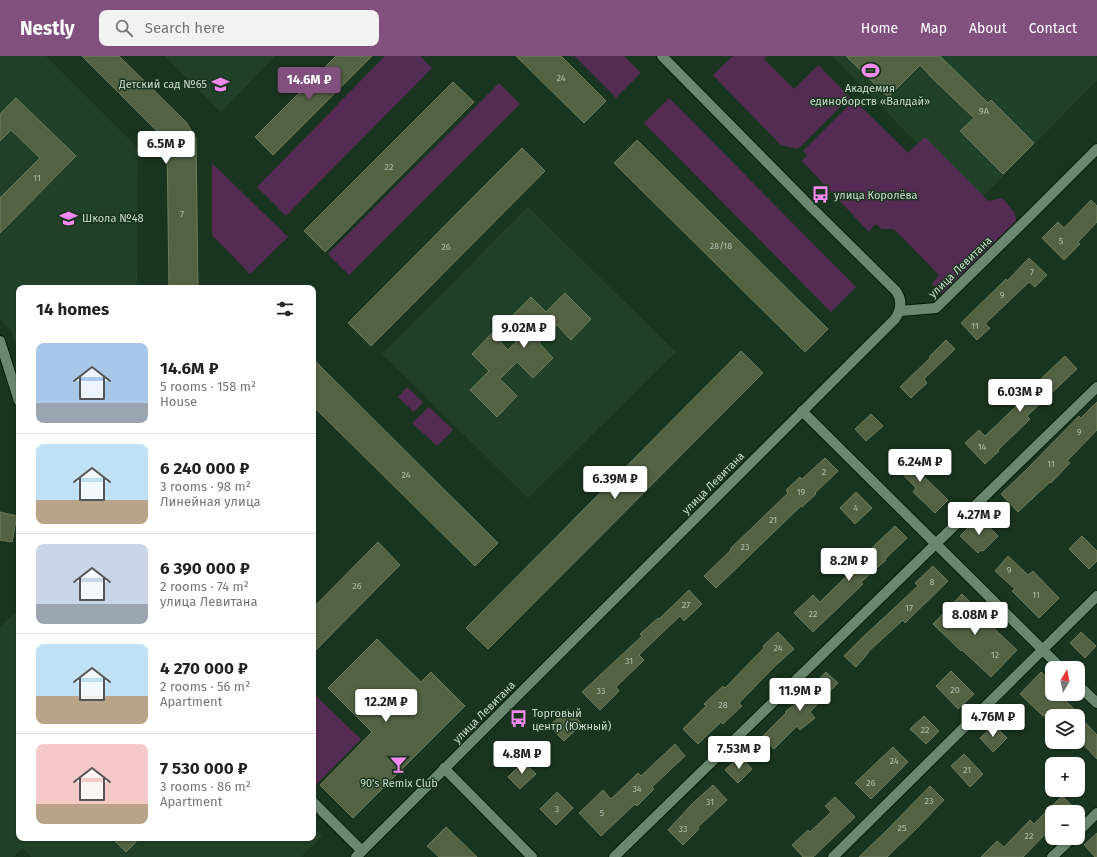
<!DOCTYPE html>
<html lang="en">
<head>
<meta charset="utf-8">
<style>
  :root { --surface:#fff; --page:#f2f2f2; --text:#222; --muted:#767676; --line:#e0e0e0; --accent:#81507e }
  body { margin:0; font-family:"Fira Sans",sans-serif; background:var(--page); color:var(--text); height:100vh; display:flex; flex-direction:column; font-size:15px; white-space:nowrap }
  * { box-sizing:border-box; margin:0 }
  p { font-size:13px; color:var(--muted) }
  .icon { flex:none; width:22px; height:22px; fill:none; stroke:currentColor; stroke-width:2; stroke-linecap:round; stroke-linejoin:round }
  .map { position:relative; flex:1; overflow:hidden }
  .sheet { position:absolute; left:16px; top:229px; width:300px; height:556px; display:flex; flex-direction:column; background:var(--surface); border-radius:8px; box-shadow:0 1px 3px #0004 }
  .sheet>* { flex:none }
  .needle { width:26px; rotate:10deg }
  .fabs { position:absolute; left:1045px; top:605px; display:grid; gap:8px }
  .fabs a { display:grid; place-items:center; width:40px; height:40px; border-radius:8px; background:var(--surface); box-shadow:0 1px 3px #0004; font-size:20px }
  .price { position:absolute; translate:-50% -34px; padding:0 9px; border-radius:4px; background:#fff; color:#222; font-size:13px; line-height:26px; filter:drop-shadow(0 1px 2px #0008) }
  .price::after { content:''; position:absolute; left:50%; top:24px; width:12px; height:9px; margin-left:-6px; background:inherit; clip-path:polygon(0 0,100% 0,50% 100%) }
  .price.active { background:var(--accent); color:#fff }
  ul { padding:0; list-style:none }
  li { display:flex; align-items:center; gap:12px; height:100px; padding:0 20px }
  li+li { border-top:1px solid var(--line) }
  li span { display:grid; place-items:center; flex:none; width:112px; height:80px; border-radius:8px; color:#555 }
  li>.icon { margin-inline-start:auto }
  span .icon { width:48px; height:48px; fill:#fffc; stroke-width:1 }
  li b { font-size:17px }
  h2 { display:flex; justify-content:space-between; align-items:center; height:48px; padding:0 20px; font-size:17px }
  header { display:flex; align-items:center; gap:24px; box-sizing:border-box; height:56px; padding:0 20px; background:var(--accent); color:#fff }
  header strong { font-size:19px }
  nav { display:flex; gap:22px; margin-inline-start:auto; font-size:14px }
  .search { width:280px; height:36px; background:var(--page); display:flex; align-items:center; gap:10px; box-sizing:border-box; padding:0 14px; border-radius:8px; color:var(--muted); font-size:15px }
  .map>svg:first-child { display:block }
  .built { fill:#204127 }
  .green { fill:#542b52 }
  .building { fill:#536243; stroke:#6c7c5c }
  .lines { fill:none; stroke-linecap:round; stroke-linejoin:round }
  .minor-casing { stroke:#021c08; stroke-width:12 }
  .tertiary-casing { stroke:#021c08; stroke-width:12 }
  .secondary-casing { stroke:#021c08; stroke-width:12 }
  .minor { stroke:#6a886f; stroke-width:10 }
  .tertiary { stroke:#6a886f; stroke-width:10 }
  .secondary { stroke:#6a886f; stroke-width:10 }
  .labels { text-anchor:middle; stroke-width:3; stroke-linejoin:round; paint-order:stroke }
  .number-label { font-size:9px; fill:#aebeac }
  .poi-label { font-size:11px; fill:#cdddcf; stroke:#1a351f; text-anchor:start }
  .street-label { font-size:11px; fill:#cdddcf; stroke:#1a351f }
</style>
</head>
<body>
<header>
<strong>Nestly</strong>
<div class="search"><svg class="icon" aria-label="search" viewBox="0 0 24 24"><circle cx="10" cy="10" r="6"/><path d="M15 15l6 6"/></svg>Search here</div>
<nav><a>Home</a><a>Map</a><a>About</a><a>Contact</a></nav>
</header>
<div class="map">
<svg width="1097" height="801" viewBox="0 0 1097 801">
  <rect width="100%" height="100%" fill="#1a351f"/>
  <g class="built">
    <path d="M0 0H46L138 92 137 232H19V298L11 275 0 263Z"/>
    <path d="M165 0H275L221 56Z"/>
    <path d="M832 0H1095L1097 2V24L976 148Z"/>
    <path d="M528 151 676 296 528 442 382 298Z"/>
    <path d="M19 553V782H313V771L322 780 301 801H32L23 792 13 801H0V571Z"/>
  </g>
  <g class="green">
    <path d="M385 0H420L432 12 286 160 257 131Z"/>
    <path d="M574 0H624L641 17 616 42Z"/>
    <path d="M733 0H767L764 3 794 33 818 9 850 41 798 93 781 89 713 19Z"/>
    <path d="M499 27 520 48 349 219 328 198Z"/>
    <path d="M669 42 856 231 831 256 644 67Z"/>
    <path d="M854 44 908 97 925 81 988 145 1002 142 1015 157 1016 166 943 239 932 228 939 219 894 173H882L875 168 869 176 802 105 807 99 803 95Z"/>
    <path d="M212 107 288 181 250 218 212 179Z"/>
    <path d="M407 331 423 346 414 356 398 341Z"/>
    <path d="M429 351 453 374 437 390 412 367Z"/>
    <path d="M315 639 361 683 313 732V642Z"/>
  </g>
  <g class="building">
    <path d="M82 0H119L186 66 196 82 198 232H169L167 85Z"/>
    <path d="M336 0H372L273 99 255 81Z"/>
    <path d="M516 0H561L606 45 584 67Z"/>
    <path d="M846 0H940L988 47 991 44 1034 87 1003 118 960 75 974 62 934 24 920 9 888 41Z"/>
    <path d="M453 26 474 46 325 196 304 175Z"/>
    <path d="M16 42 76 100 0 177V142L40 102 11 74 0 85V58Z"/>
    <path d="M637 84 828 273 805 296 614 107Z"/>
    <path d="M522 92 545 115 371 290 348 267Z"/>
    <path d="M1091 144 1097 150V166L1078 186 1080 188 1064 204 1042 182 1058 166 1064 172Z"/>
    <path d="M1029 202 1047 219 1035 231 1029 226 985 268 990 272 977 284 961 267 1006 223 1007 225Z"/>
    <path d="M565 237 591 263 571 284 557 269 539 287 553 302 533 322 517 306 500 323 517 340 497 361 470 334 489 315 472 298 492 277 508 294 526 276 511 261 531 241 546 256Z"/>
    <path d="M946 284 955 293 924 323 927 327 911 342 900 331 930 302 929 301Z"/>
    <path d="M741 295 763 317 488 593 466 572Z"/>
    <path d="M1065 300 1077 313 1027 360 1030 363 998 394 999 395 985 408 965 387 979 374 985 380 1029 338 1027 336Z"/>
    <path d="M313 303 498 487 475 510 313 350Z"/>
    <path d="M1097 346V374L1067 405 1070 407 1051 427 1050 426 1018 456 1001 438 1025 415 1079 360 1081 362Z"/>
    <path d="M871 358 883 370 866 385 855 373Z"/>
    <path d="M906 396 919 410 916 413 948 444 935 457 913 436 916 432 893 408Z"/>
    <path d="M825 402 838 415 815 437 816 438 802 451 801 450 716 532 704 520 731 494 730 493 788 437 786 434 800 421 802 423Z"/>
    <path d="M856 436 872 452 855 468 840 452Z"/>
    <path d="M0 456 17 460 12 486 0 484Z"/>
    <path d="M979 461 998 480 983 495 981 494 978 497 960 480Z"/>
    <path d="M895 470 907 482 885 503 886 504 861 526 863 528 813 576 794 557 813 539 820 546 861 506 859 504Z"/>
    <path d="M1082 480 1097 495V505L1089 513 1069 493Z"/>
    <path d="M378 486 400 509 313 597V552Z"/>
    <path d="M1008 500 1028 519 1033 515 1059 542 1039 562 1012 535 1015 533 995 515Z"/>
    <path d="M933 510 948 525 905 567 903 564 868 596V597L856 611 844 600 864 580 918 530 915 527Z"/>
    <path d="M689 534 702 548 684 565 680 560 639 599 644 604 616 631 619 635 600 654 582 636 642 580 640 578 658 562 659 563Z"/>
    <path d="M962 538 990 566 988 567 1017 594 991 621 962 594 961 595 933 568Z"/>
    <path d="M778 576 794 593 775 610 739 647 742 650 723 668 721 666 698 688 683 673 706 650 704 648 723 630 725 632 764 592 763 590Z"/>
    <path d="M1081 576 1096 590 1085 602 1070 587Z"/>
    <path d="M377 583 421 626 431 616 465 650 353 762 320 729 372 676 328 632Z"/>
    <path d="M951 615 974 638 958 653 936 630Z"/>
    <path d="M826 616 838 627 810 656 815 662 800 674 797 670 774 693 762 681 786 657 785 656 813 634 811 631Z"/>
    <path d="M1041 616 1052 627V638H1059L1081 660H1079L1097 679V703L1078 683V660H1043L1020 638Z"/>
    <path d="M568 653 582 668 564 685 549 670Z"/>
    <path d="M924 660 939 675 926 688 910 673Z"/>
    <path d="M994 669 1007 682 993 696 980 682Z"/>
    <path d="M675 688 685 700 652 731 654 733 637 750 635 748 601 780 579 757 603 734 611 743 638 717 641 720Z"/>
    <path d="M893 691 908 706 871 743 855 727Z"/>
    <path d="M964 698 983 718 970 731 951 710Z"/>
    <path d="M740 700 752 713 738 727 725 714Z"/>
    <path d="M523 706 536 718 520 733 508 721Z"/>
    <path d="M713 729 727 744 698 771 699 773 683 789 668 774 693 747Z"/>
    <path d="M930 730 944 744 918 771 887 801H859L887 774Z"/>
    <path d="M557 736 573 752 556 769 540 753Z"/>
    <path d="M1062 740 1079 756H1052V771L1023 801H981L997 785 1004 791 1030 764 1034 768Z"/>
    <path d="M835 741 855 761 813 801H803L792 789 808 774 810 776 831 756 825 750Z"/>
    <path d="M446 771 477 801H439L427 790Z"/>
    <path d="M1097 777V801H1095L1084 789Z"/>
    <path d="M112 782H140L126 796Z"/>
  </g>
  <g class="lines">
    <defs>
      <g id="minor">
        <path d="M900 255 936 252 1031 159 1097 93"/>
        <path d="M0 285 19 345"/>
        <path d="M313 746 362 795"/>
        <path d="M1078 776 1097 757"/>
        <path d="M614 801 1097 331"/>
        <path d="M833 801 1097 540"/>
        <path d="M1052 801 1072 782"/>
      </g>
      <path id="tertiary" d="M444 712 532 801"/>
      <g id="secondary">
        <path d="M802 355 1061 612"/>
        <path d="M1078 629 1097 647"/>
        <path d="M356 801 895 263C901 254 903 245 896 235L810 150 662 0"/>
      </g>
    </defs>
    <use href="#minor" class="minor-casing"/>
    <use href="#tertiary" class="tertiary-casing"/>
    <use href="#secondary" class="secondary-casing"/>
    <use href="#minor" class="minor"/>
    <use href="#tertiary" class="tertiary"/>
    <use href="#secondary" class="secondary"/>
  </g>
  <defs>
    <symbol id="stadium-bare" viewBox="-9 -9 18 18"><path d="M0-5a6.5 5 0 1 0 0 10a6.5 5 0 1 0 0-10ZM-3.5-1.8h7v3.6h-7Z" fill="#f589ef" stroke="#1a351f" stroke-width="2.5" paint-order="stroke"/></symbol>
    <symbol id="school-bare" viewBox="-9 -9 18 18"><path d="M0-5L7-2L0 1L-7-2ZM-4 1L0 2.5L4 1V4Q0 6-4 4Z" fill="#f589ef" stroke="#1a351f" stroke-width="2.5" paint-order="stroke"/></symbol>
    <symbol id="bus-bare" viewBox="-9 -9 18 18"><path d="M-5-6H5V4H4V6H2V4H-2V6H-4V4H-5ZM-3.5-4V0h7V-4ZM-3.5 1.2v1.5H-2V1.2ZM2 1.2v1.5H3.5V1.2Z" fill="#f589ef" stroke="#1a351f" stroke-width="2.5" paint-order="stroke"/></symbol>
    <symbol id="bar-bare" viewBox="-9 -9 18 18"><path d="M-6-5H6L.8 .8V4.5H3.5V6h-7V4.5H-.8V.8Z" fill="#f589ef" stroke="#1a351f" stroke-width="2.5" paint-order="stroke"/></symbol>
  </defs>
  <g fill-rule="evenodd">
    <use href="#stadium-bare" x="858" y="2" width="25" height="25"/>
    <use href="#school-bare" x="208" y="16" width="25" height="25"/>
    <use href="#bus-bare" x="808" y="126" width="25" height="25"/>
    <use href="#school-bare" x="56" y="150" width="25" height="25"/>
    <use href="#bus-bare" x="506" y="650" width="25" height="25"/>
    <use href="#bar-bare" x="386" y="696" width="25" height="25"/>
  </g>
  <g class="labels">
    <g class="number-label">
      <text x="561" y="25">24</text>
      <text x="984" y="58">9А</text>
      <text x="389" y="114">22</text>
      <text x="37" y="125">11</text>
      <text x="182" y="161">7</text>
      <text x="1061" y="188">5</text>
      <text x="721" y="193">28/18</text>
      <text x="446" y="194">26</text>
      <text x="1032" y="219">7</text>
      <text x="1002" y="242">9</text>
      <text x="975" y="273">11</text>
      <text x="1079" y="379">9</text>
      <text x="982" y="394">14</text>
      <text x="1051" y="411">11</text>
      <text x="824" y="419">2</text>
      <text x="406" y="422">24</text>
      <text x="801" y="439">19</text>
      <text x="856" y="455">4</text>
      <text x="773" y="467">21</text>
      <text x="745" y="494">23</text>
      <text x="1009" y="517">9</text>
      <text x="932" y="529">8</text>
      <text x="357" y="533">26</text>
      <text x="1036" y="542">11</text>
      <text x="686" y="552">27</text>
      <text x="909" y="555">17</text>
      <text x="813" y="561">22</text>
      <text x="778" y="595">24</text>
      <text x="995" y="602">12</text>
      <text x="629" y="608">31</text>
      <text x="955" y="637">20</text>
      <text x="601" y="638">33</text>
      <text x="723" y="652">28</text>
      <text x="925" y="677">22</text>
      <text x="894" y="708">24</text>
      <text x="967" y="717">21</text>
      <text x="871" y="730">26</text>
      <text x="637" y="736">34</text>
      <text x="929" y="748">23</text>
      <text x="710" y="749">31</text>
      <text x="557" y="756">3</text>
      <text x="602" y="760">5</text>
      <text x="902" y="775">25</text>
      <text x="683" y="776">33</text>
      <text x="1029" y="783">22</text>
    </g>
    <g class="poi-label">
      <text x="207" y="32" text-anchor="end">Детский сад №65</text>
      <text x="870" y="36" text-anchor="middle">Академия<tspan x="870" dy="13">единоборств «Валдай»</tspan></text>
      <text x="834" y="143">улица Королёва</text>
      <text x="82" y="166">Школа №48</text>
      <text x="532" y="661">Торговый<tspan x="532" dy="13">центр (Южный)</tspan></text>
      <text x="399" y="731" text-anchor="middle">90's Remix Club</text>
    </g>
    <g class="street-label">
      <text transform="translate(960 211) rotate(-44)" y="4">улица Левитана</text>
      <text transform="translate(713 427) rotate(-45)" y="4">улица Левитана</text>
      <text transform="translate(484 656) rotate(-45)" y="4">улица Левитана</text>
    </g>
  </g>
</svg>
<div class="fabs">
<a><svg class="needle" viewBox="-14 -14 28 28"><path d="M0-13l5 13h-10z" fill="#e53935"/><path d="M0 13l5-13h-10z" fill="#767676"/></svg></a>
<a><svg class="icon" aria-label="layers" viewBox="0 0 24 24"><path d="M12 4l9 5-9 5-9-5zM3 14l9 5 9-5"/></svg></a>
<a>+</a>
<a>−</a>
</div>
<b class="price active" style="left:309px;top:45px">14.6M ₽</b>
<b class="price" style="left:166px;top:109px">6.5M ₽</b>
<b class="price" style="left:524px;top:293px">9.02M ₽</b>
<b class="price" style="left:1020px;top:357px">6.03M ₽</b>
<b class="price" style="left:920px;top:427px">6.24M ₽</b>
<b class="price" style="left:615px;top:444px">6.39M ₽</b>
<b class="price" style="left:979px;top:480px">4.27M ₽</b>
<b class="price" style="left:849px;top:526px">8.2M ₽</b>
<b class="price" style="left:975px;top:580px">8.08M ₽</b>
<b class="price" style="left:800px;top:656px">11.9M ₽</b>
<b class="price" style="left:386px;top:667px">12.2M ₽</b>
<b class="price" style="left:993px;top:682px">4.76M ₽</b>
<b class="price" style="left:739px;top:714px">7.53M ₽</b>
<b class="price" style="left:522px;top:719px">4.8M ₽</b>
<section class="sheet">
<h2>14 homes<svg class="icon" aria-label="filters" viewBox="0 0 24 24"><path d="M4 7h16M4 17h16"/><circle cx="9" cy="7" r="2"/><circle cx="15" cy="17" r="2"/></svg></h2>
<ul>
<li><span style="background:linear-gradient(#a9c7e8 75%,#9aa5b1 0)"><svg class="icon" aria-label="home" viewBox="0 0 24 24"><path d="M3 11l9-7 9 7M6 9v11h12V9"/></svg></span><div><b>14.6M ₽</b><p>5 rooms · 158 m²</p><p>House</p></div></li>
<li><span style="background:linear-gradient(#bfe0f5 70%,#b9a48a 0)"><svg class="icon" aria-label="home" viewBox="0 0 24 24"><path d="M3 11l9-7 9 7M6 9v11h12V9"/></svg></span><div><b>6 240 000 ₽</b><p>3 rooms · 98 m²</p><p>Линейная улица</p></div></li>
<li><span style="background:linear-gradient(#c9d6e8 75%,#9aa5b1 0)"><svg class="icon" aria-label="home" viewBox="0 0 24 24"><path d="M3 11l9-7 9 7M6 9v11h12V9"/></svg></span><div><b>6 390 000 ₽</b><p>2 rooms · 74 m²</p><p>улица Левитана</p></div></li>
<li><span style="background:linear-gradient(#bfe0f5 65%,#b9a48a 0)"><svg class="icon" aria-label="home" viewBox="0 0 24 24"><path d="M3 11l9-7 9 7M6 9v11h12V9"/></svg></span><div><b>4 270 000 ₽</b><p>2 rooms · 56 m²</p><p>Apartment</p></div></li>
<li><span style="background:linear-gradient(#f6c9c9 75%,#b9a48a 0)"><svg class="icon" aria-label="home" viewBox="0 0 24 24"><path d="M3 11l9-7 9 7M6 9v11h12V9"/></svg></span><div><b>7 530 000 ₽</b><p>3 rooms · 86 m²</p><p>Apartment</p></div></li>
</ul>
</section>
</div>
</body>
</html>
